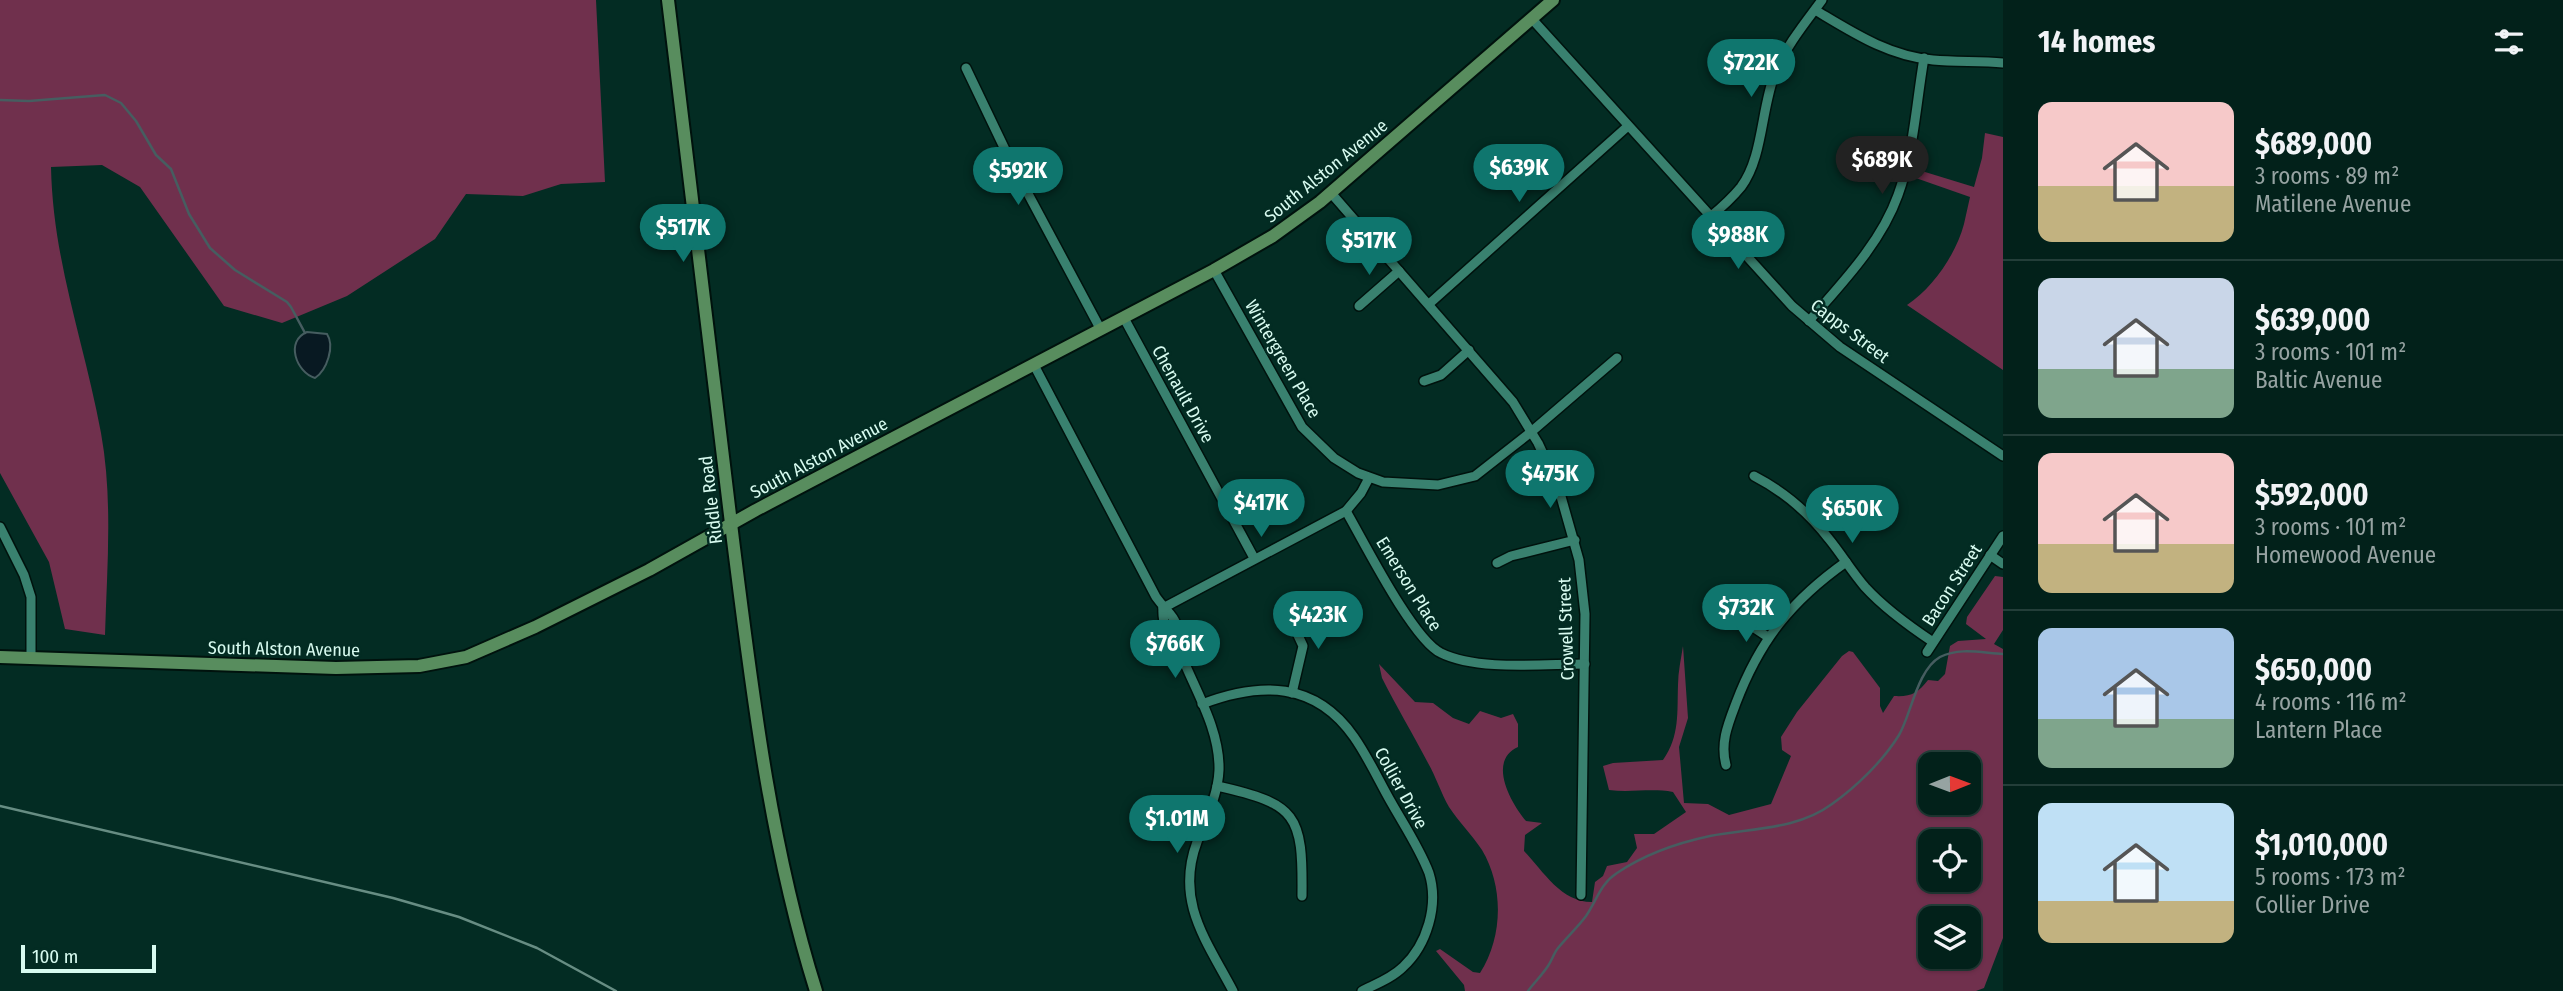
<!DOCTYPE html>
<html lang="en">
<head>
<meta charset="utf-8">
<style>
  :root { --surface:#02211a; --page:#0c2923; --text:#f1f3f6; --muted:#96a3a2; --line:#233e39; --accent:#0f766e }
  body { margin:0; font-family:"Fira Sans Condensed",sans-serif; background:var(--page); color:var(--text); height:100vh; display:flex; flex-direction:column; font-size:26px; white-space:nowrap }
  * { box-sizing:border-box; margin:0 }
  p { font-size:23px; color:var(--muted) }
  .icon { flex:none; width:38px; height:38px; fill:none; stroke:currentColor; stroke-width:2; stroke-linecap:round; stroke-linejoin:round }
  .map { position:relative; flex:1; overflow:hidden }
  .details { display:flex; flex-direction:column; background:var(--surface); width:560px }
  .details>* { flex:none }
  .needle { width:46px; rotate:89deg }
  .buttons { position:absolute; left:1918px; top:752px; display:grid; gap:14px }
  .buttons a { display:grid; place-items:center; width:63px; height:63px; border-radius:14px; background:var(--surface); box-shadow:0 2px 5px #0004,0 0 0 2px var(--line); font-size:35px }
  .scale { position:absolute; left:21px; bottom:18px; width:135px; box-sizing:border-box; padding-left:7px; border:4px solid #d8fbf0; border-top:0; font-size:19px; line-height:24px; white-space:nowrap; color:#d8fbf0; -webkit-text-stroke:5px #032c23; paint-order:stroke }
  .price { position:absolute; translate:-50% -60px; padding:0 16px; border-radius:24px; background:var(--accent); color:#fff; font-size:23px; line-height:46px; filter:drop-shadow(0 2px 4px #0008) }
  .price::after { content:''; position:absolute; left:50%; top:42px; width:21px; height:16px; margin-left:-10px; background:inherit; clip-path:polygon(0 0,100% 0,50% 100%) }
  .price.selected { background:#222; color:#fff }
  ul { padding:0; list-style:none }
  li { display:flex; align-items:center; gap:21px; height:175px; padding:0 35px }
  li+li { border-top:2px solid var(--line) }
  li span { display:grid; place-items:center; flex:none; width:196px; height:140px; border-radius:14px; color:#555 }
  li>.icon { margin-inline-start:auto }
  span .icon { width:84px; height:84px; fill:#fffc; stroke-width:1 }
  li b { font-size:30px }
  h2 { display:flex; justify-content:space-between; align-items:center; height:84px; padding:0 35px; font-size:30px }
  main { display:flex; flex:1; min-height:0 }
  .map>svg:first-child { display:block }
  .green { fill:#70304d; fill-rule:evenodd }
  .water { fill:#081922; stroke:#465d60; stroke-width:2 }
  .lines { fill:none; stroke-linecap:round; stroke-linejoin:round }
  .stream { stroke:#465d60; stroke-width:2.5 }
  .street-casing { stroke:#00120d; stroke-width:12 }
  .secondary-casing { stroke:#00120d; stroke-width:16 }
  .street { stroke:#39816f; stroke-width:9 }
  .secondary { stroke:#588d5e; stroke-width:12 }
  .rail { stroke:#678d83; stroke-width:2.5 }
  .labels { text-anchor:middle; stroke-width:5; stroke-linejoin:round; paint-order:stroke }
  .street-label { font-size:18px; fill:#d8fbf0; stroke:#032c23 }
</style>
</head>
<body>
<main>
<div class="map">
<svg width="2003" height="991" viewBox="0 0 2003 991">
  <rect width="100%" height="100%" fill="#032c23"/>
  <g class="green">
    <path d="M0 0H596L605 182 561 184 523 196 466 194 435 239 347 296 282 323 224 306 140 187 102 165 51 167C53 262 84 341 101 433 113 499 107 568 105 635L65 629 49 562 0 473Z"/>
    <path d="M1985 133 2003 137V370L1907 305C1933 288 1956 254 1964 224 1966 215 1968 206 1970 197L1910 176 1912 168 1974 187 1982 158Z"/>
    <path d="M1995 576 2003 577V630L1994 644 2003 649V938L1984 988 1976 991H1465L1464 985 1436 951 1440 949 1473 972 1480 973C1503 937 1504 887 1482 850 1472 835 1459 822 1449 807 1441 793 1436 777 1428 763 1413 734 1396 706 1382 678L1379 664 1415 702 1433 703 1453 718 1469 724 1480 711 1501 718 1513 714 1518 724V747C1487 761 1511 803 1526 821L1542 823 1525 835 1524 851C1544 872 1561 902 1592 902L1595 882 1603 876 1607 866 1627 862 1637 848 1634 834H1654L1686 812 1673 792C1651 788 1630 793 1609 790L1603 766 1613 763 1663 760C1680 736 1677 712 1678 685 1678 672 1681 659 1683 646L1688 718 1679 747 1684 803 1708 804 1729 815 1771 804 1791 756 1782 750 1781 737 1797 712 1842 656 1849 651 1853 652 1880 688V706L1883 713 1894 696C1911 697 1918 693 1928 680L1938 681 1945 674 1950 646 1958 641 1986 639 1966 624 1967 617ZM1930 765H1969V803H1930ZM1930 842H1969V880H1930ZM1930 919H1969V957H1930Z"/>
  </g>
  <path class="water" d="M307 332 327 334C335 346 327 370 315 378 296 372 285 341 307 332Z"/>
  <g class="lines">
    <g class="stream">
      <path d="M0 100 29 101 105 95 121 103 136 121 156 155 171 169 189 214 210 248 235 270 287 302 291 307 305 333"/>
      <path d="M1528 991C1534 983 1542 975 1548 966 1552 960 1554 953 1558 948 1567 937 1578 927 1586 916 1597 900 1600 884 1617 873 1645 854 1677 843 1710 836 1751 828 1797 830 1832 804 1856 787 1883 761 1899 735 1911 715 1917 670 1940 657 1960 647 1982 653 2003 654"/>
    </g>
    <defs>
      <g id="street">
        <path d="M1815 10C1852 32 1888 56 1933 60 1956 62 1980 61 2003 63"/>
        <path d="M1532 19 1792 306 1840 347 2003 456"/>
        <path d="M966 68 1011 162 1101 330"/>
        <path d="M1331 193 1513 402 1538 443 1558 486 1579 560 1585 614 1581 895"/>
        <path d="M1710 217C1721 208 1732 198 1741 187 1763 158 1761 109 1775 73 1786 46 1805 23 1822 0"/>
        <path d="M1214 270 1302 427 1334 458 1358 473 1383 482 1438 485 1475 476 1531 432 1617 358"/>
        <path d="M1429 304 1628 126"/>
        <path d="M1359 306 1399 271"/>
        <path d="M1124 318 1254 558"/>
        <path d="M1809 321C1842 283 1881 243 1898 195 1914 151 1916 104 1924 58"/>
        <path d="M1034 365 1156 597C1171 618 1179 615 1177 644"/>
        <path d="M1424 381 1441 375 1469 350"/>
        <path d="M1754 476C1783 491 1809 513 1829 539 1842 555 1852 572 1865 587 1885 609 1909 626 1933 642"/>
        <path d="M1346 511C1364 542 1413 640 1441 653 1477 671 1543 664 1585 664"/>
        <path d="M0 527 24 575 31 597V658"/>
        <path d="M1990 555 2003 564"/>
        <path d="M1497 563 1511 556 1575 540"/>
        <path d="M1163 608C1162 623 1167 632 1177 644 1191 684 1220 726 1219 770 1218 795 1206 819 1197 842 1175 901 1206 940 1233 991"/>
        <path d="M1163 608 1346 511 1361 493 1369 478"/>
        <path d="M1733 614 1768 637"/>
        <path d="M1287 625 1296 631 1303 646 1292 693"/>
        <path d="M1927 652 2003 536"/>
        <path d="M1202 704C1260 682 1315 681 1354 737 1368 757 1379 781 1391 802 1404 825 1420 849 1429 873 1439 905 1427 945 1403 967 1392 978 1376 984 1362 991"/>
        <path d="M1726 765C1720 743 1728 724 1736 703 1760 640 1791 601 1846 562"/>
        <path d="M1217 786C1297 804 1303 814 1302 896"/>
      </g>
      <g id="secondary">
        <path d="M668 0C690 180 711 360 733 540 752 691 770 845 816 991"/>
        <path d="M0 657 336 668 419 666 466 657 535 627 649 570 756 510 1214 270 1273 236 1320 202 1553 0"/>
      </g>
    </defs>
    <use href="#street" class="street-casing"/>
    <use href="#secondary" class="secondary-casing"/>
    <use href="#street" class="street"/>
    <use href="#secondary" class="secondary"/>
    <path class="rail" d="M0 806 393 898 459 917 537 948 616 991"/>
  </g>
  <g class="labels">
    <g class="street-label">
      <text transform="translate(1326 171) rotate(-39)" y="6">South Alston Avenue</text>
      <text transform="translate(1850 331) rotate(37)" y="6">Capps Street</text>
      <text transform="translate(1283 359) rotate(60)" y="6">Wintergreen Place</text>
      <text transform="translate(1183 394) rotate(61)" y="6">Chenault Drive</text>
      <text transform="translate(819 458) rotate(-28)" y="6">South Alston Avenue</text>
      <text transform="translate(711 500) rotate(-97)" y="6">Riddle Road</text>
      <text transform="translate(1409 584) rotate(58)" y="6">Emerson Place</text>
      <text transform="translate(1952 585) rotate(-57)" y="6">Bacon Street</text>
      <text transform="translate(1566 629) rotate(-92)" y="6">Crowell Street</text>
      <text transform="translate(284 649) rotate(1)" y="6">South Alston Avenue</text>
      <text transform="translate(1401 788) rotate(61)" y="6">Collier Drive</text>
    </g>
  </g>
</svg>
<div class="buttons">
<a><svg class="needle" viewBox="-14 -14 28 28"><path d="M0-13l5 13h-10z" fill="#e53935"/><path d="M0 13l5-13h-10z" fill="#96a3a2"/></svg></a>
<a><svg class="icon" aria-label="locate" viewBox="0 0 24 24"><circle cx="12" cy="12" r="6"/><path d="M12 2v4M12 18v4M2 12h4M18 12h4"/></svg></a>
<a><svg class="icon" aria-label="layers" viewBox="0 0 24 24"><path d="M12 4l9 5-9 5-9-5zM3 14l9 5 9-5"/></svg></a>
</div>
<div class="scale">100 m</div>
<b class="price" style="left:1751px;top:99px">$722K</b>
<b class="price selected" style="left:1882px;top:196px">$689K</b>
<b class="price" style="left:1519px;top:204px">$639K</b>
<b class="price" style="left:1018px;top:207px">$592K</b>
<b class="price" style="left:683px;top:264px">$517K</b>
<b class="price" style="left:1738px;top:271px">$988K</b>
<b class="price" style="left:1369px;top:277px">$517K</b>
<b class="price" style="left:1550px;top:510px">$475K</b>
<b class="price" style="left:1261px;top:539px">$417K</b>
<b class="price" style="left:1852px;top:545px">$650K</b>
<b class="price" style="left:1746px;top:644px">$732K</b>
<b class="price" style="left:1318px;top:651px">$423K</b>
<b class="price" style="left:1175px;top:680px">$766K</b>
<b class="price" style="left:1177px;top:855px">$1.01M</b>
</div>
<section class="details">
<h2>14 homes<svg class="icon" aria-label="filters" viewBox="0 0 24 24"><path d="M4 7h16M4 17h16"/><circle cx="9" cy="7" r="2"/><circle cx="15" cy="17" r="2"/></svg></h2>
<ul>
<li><span style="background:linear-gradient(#f6c9c9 60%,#c2b280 0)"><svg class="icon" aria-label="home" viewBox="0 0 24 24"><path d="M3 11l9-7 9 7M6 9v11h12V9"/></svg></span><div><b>$689,000</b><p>3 rooms · 89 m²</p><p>Matilene Avenue</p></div></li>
<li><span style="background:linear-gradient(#c9d6e8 65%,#7fa58c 0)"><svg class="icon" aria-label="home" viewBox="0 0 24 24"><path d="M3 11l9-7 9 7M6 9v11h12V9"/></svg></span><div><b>$639,000</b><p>3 rooms · 101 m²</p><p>Baltic Avenue</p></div></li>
<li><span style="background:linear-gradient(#f6c9c9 65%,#c2b280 0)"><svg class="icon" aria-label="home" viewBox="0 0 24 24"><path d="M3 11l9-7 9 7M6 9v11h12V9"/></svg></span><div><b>$592,000</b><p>3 rooms · 101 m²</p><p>Homewood Avenue</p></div></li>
<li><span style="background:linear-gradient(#a9c7e8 65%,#7fa58c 0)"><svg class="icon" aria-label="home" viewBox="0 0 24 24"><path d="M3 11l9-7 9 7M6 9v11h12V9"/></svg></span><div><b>$650,000</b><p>4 rooms · 116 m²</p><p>Lantern Place</p></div></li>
<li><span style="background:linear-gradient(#bfe0f5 70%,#c2b280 0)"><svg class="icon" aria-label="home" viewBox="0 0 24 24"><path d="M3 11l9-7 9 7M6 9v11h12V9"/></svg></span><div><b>$1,010,000</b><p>5 rooms · 173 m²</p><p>Collier Drive</p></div></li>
</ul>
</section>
</main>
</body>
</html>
